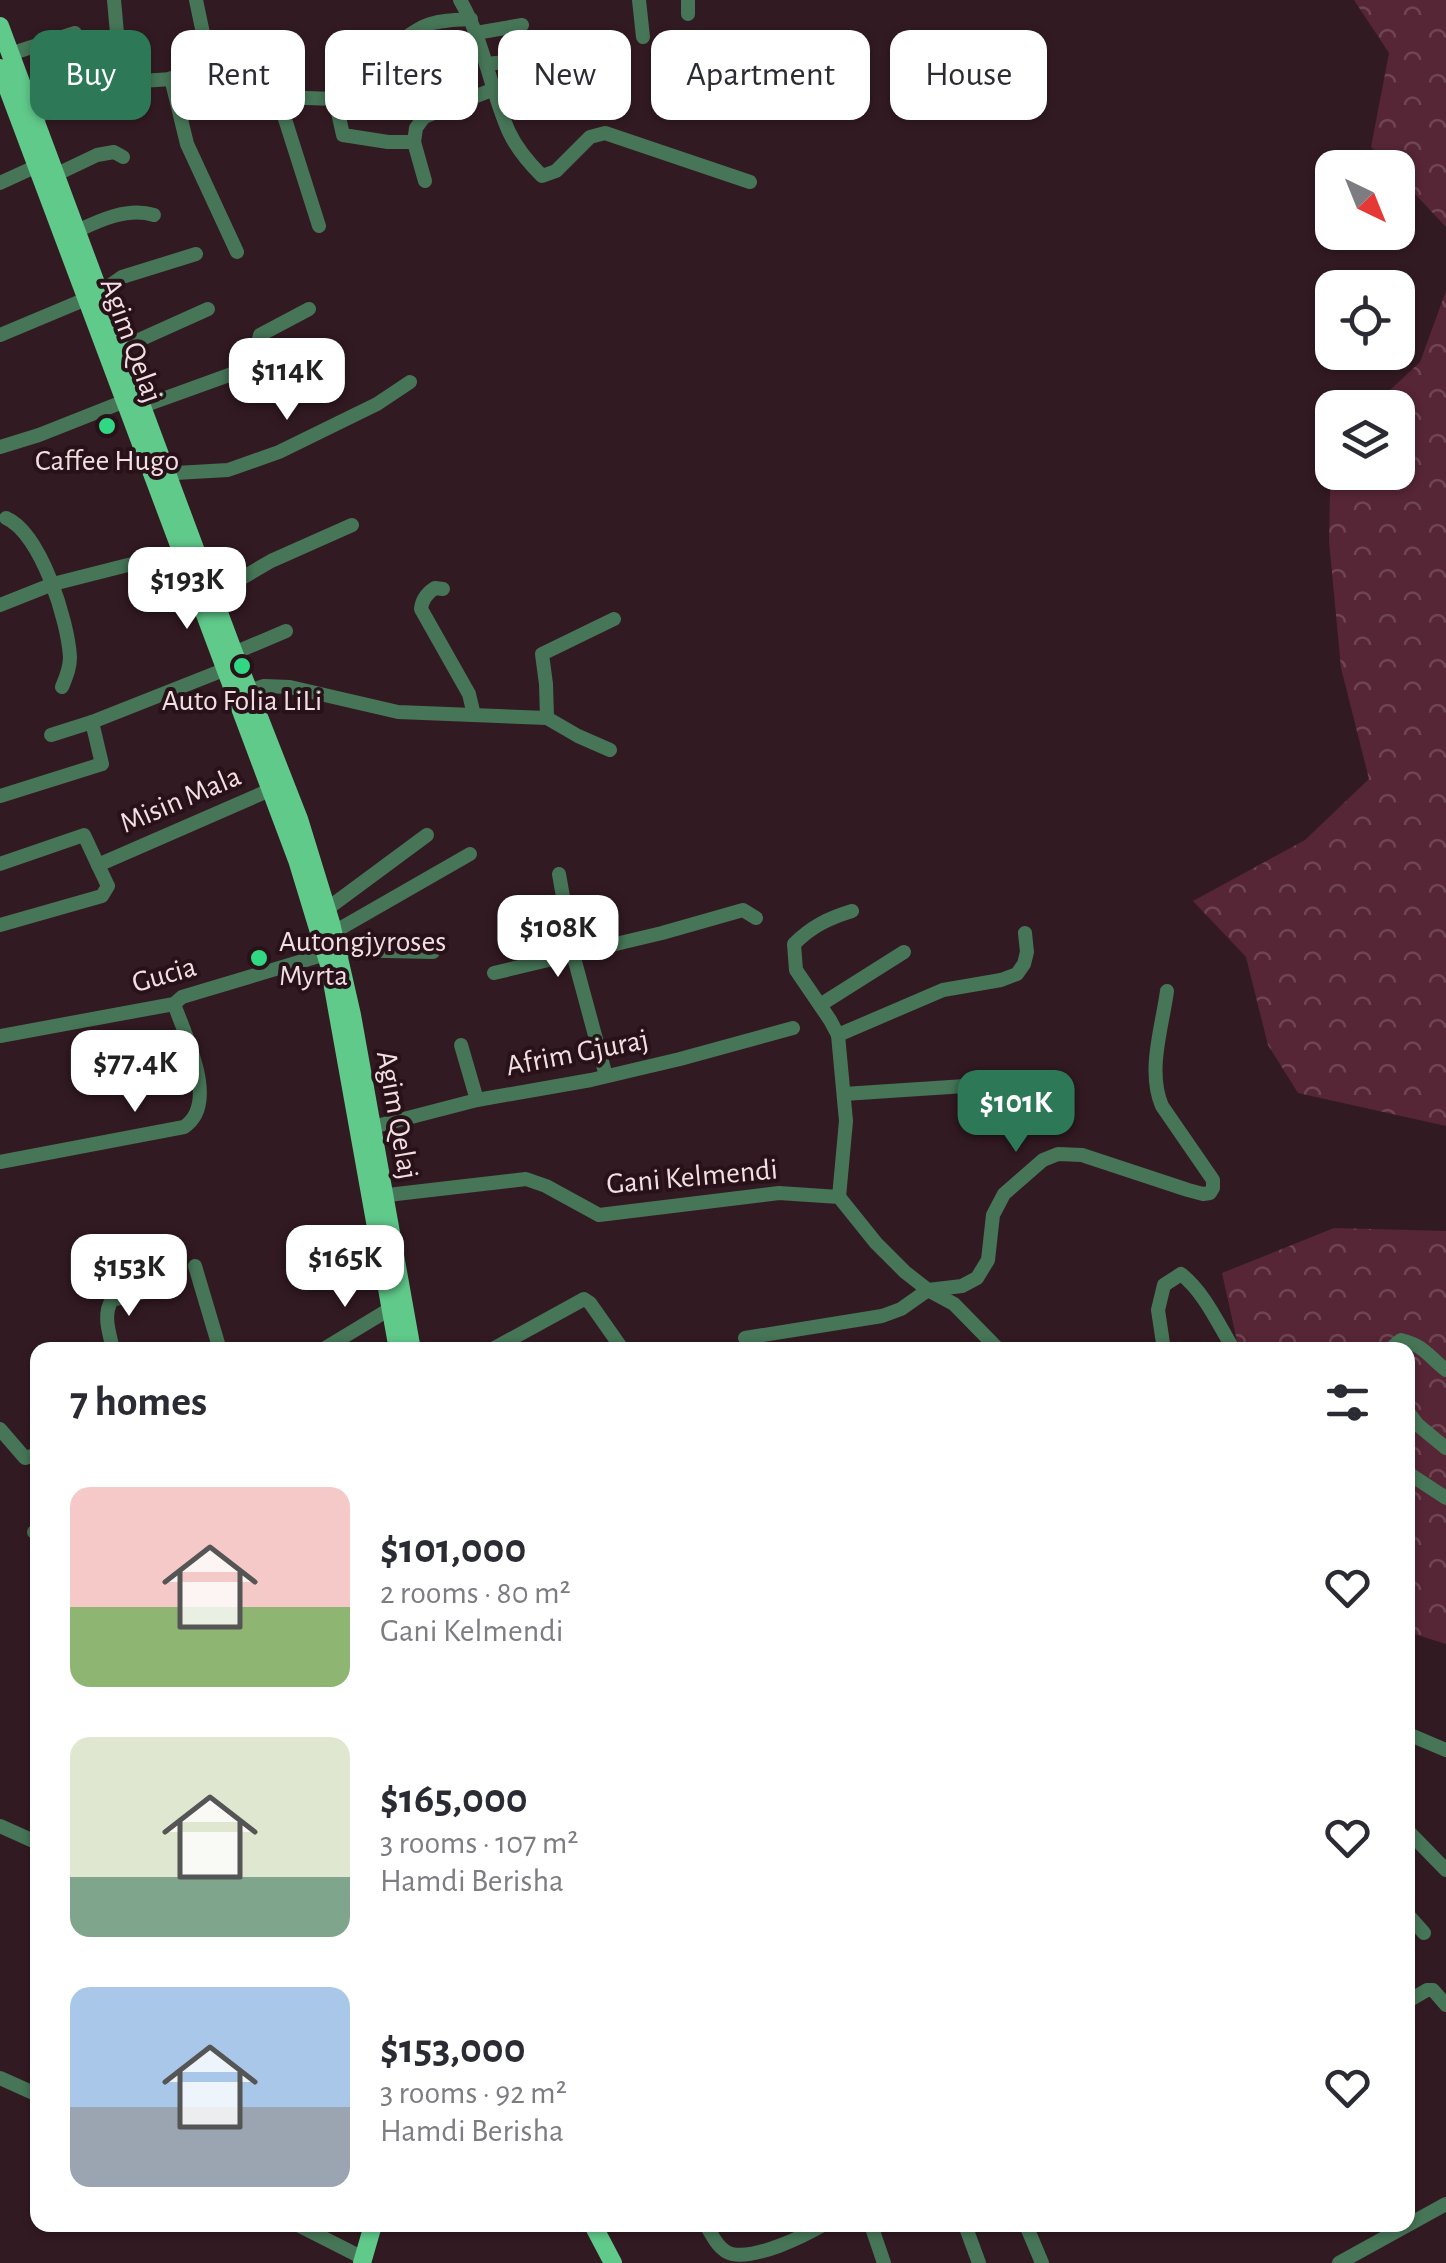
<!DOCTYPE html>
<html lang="en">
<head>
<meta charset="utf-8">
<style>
  :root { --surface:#fff; --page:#f2f2f3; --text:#2b2b33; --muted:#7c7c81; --accent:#2d7957 }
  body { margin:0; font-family:"Alegreya Sans",sans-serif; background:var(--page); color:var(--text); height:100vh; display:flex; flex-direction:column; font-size:38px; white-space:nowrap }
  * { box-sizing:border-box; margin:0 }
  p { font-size:32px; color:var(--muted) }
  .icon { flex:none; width:55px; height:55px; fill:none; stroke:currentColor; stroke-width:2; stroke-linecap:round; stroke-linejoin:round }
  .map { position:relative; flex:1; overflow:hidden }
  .panel { position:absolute; left:30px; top:1342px; width:1385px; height:890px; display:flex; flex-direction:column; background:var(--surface); border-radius:20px; box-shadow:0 2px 8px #0004 }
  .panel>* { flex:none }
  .banner { position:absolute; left:30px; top:30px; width:1388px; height:90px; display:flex; gap:20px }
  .needle { width:65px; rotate:137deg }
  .tools { position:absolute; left:1315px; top:150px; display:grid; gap:20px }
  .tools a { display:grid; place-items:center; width:100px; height:100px; border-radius:20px; background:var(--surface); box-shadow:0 2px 8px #0004; font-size:50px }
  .price { position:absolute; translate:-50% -85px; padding:0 22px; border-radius:20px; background:#fff; color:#222; font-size:32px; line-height:65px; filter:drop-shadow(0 2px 5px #0008) }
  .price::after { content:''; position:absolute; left:50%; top:60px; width:30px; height:22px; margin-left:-15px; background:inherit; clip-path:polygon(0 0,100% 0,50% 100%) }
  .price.selected { background:var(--accent); color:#fff }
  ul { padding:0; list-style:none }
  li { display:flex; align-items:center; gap:30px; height:250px; padding:0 40px }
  li span { display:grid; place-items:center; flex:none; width:280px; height:200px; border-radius:20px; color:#555 }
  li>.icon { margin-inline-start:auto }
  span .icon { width:120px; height:120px; fill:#fffc; stroke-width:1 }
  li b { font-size:42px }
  h2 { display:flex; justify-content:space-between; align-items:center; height:120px; padding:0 40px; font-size:42px }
  .pill { padding:0 35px; border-radius:20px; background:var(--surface); box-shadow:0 2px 8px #0004; font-size:35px; line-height:90px }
  .pill.selected { background:var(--accent); color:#fff }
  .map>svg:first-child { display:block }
  .forest { fill:url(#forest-crowns) }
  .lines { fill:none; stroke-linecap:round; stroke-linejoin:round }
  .minor { stroke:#467657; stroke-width:14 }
  .major { stroke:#60ca8b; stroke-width:18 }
  .poi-dot { fill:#30d883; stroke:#281118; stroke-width:4 }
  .labels { text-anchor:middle; stroke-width:8; stroke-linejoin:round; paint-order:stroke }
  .street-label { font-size:30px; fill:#f0dfe3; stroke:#281118 }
  .poi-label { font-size:30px; fill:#f0dfe3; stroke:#281118 }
</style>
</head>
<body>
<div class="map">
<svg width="1446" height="2263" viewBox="0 0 1446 2263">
  <defs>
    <pattern id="forest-crowns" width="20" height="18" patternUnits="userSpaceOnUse" patternTransform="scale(2.5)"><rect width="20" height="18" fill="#562536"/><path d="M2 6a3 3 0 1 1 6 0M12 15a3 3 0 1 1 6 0" fill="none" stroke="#6f4453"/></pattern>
  </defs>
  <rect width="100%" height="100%" fill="#321a22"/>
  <g class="forest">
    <path d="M1354 0H1446V227L1398 176V168L1390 167 1371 147 1389 53Z"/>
    <path d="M1446 291V1126L1298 1093 1268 1045 1246 957 1193 901 1305 840 1369 779 1341 668 1329 541 1331 446 1332 445V472H1398V408L1372 407 1420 362Z"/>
    <path d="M1334 1228 1446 1231V1644L1408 1632V1350H1239L1222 1273Z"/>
  </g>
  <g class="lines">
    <g class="minor">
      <path d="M114 0 117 33 126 82"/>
      <path d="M196 0 212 76"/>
      <path d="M460 0C484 41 490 89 509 132 517 149 529 163 542 176L556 171 590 137 605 133 750 182"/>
      <path d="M639 0 643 37"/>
      <path d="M688 14V0"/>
      <path d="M476 33 522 25"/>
      <path d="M395 46C425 21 434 21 471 19"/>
      <path d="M10 54 75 33"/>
      <path d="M486 64 581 54"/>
      <path d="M171 78 187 144 237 252"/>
      <path d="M410 90 424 117"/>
      <path d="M278 97 335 99 364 90"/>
      <path d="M335 99 343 135 388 142H414L416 128 424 117"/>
      <path d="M424 117 494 89"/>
      <path d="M27 120 126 82 265 73 271 78 278 97 319 226"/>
      <path d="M414 142 425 181"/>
      <path d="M55 175 97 155 114 152 123 157"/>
      <path d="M0 183 37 166"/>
      <path d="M77 231C100 220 128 207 154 215"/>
      <path d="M0 335 98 294 122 277 196 254"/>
      <path d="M119 349 208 309"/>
      <path d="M135 409 265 362 268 358 259 339 260 335 309 309"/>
      <path d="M0 447 39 435 125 401"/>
      <path d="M158 474 228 470 279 452 377 404 410 382"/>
      <path d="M6 518C41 533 68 621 70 657 70 669 66 677 62 687"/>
      <path d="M443 589 435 588C427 593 422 599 421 609L469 694 474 715"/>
      <path d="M206 599 271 561 352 525"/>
      <path d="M0 605 53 584 191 549"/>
      <path d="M234 653 286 631"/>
      <path d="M242 693 264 686 290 687 398 712 547 718 578 736 610 750"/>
      <path d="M547 718 546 684 542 654 614 619"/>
      <path d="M51 735 92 722 226 669"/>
      <path d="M0 796 102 764 92 722"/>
      <path d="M0 864 84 835 98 865"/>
      <path d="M559 874 573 954 606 1076"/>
      <path d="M318 912 331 906 427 835"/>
      <path d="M0 925 102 896 108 886 98 865 279 786"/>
      <path d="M334 932 470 854"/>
      <path d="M494 973 662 933 743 910 756 918"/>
      <path d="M820 1005 904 952"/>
      <path d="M838 1035 943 990 1001 980 1017 974 1024 964 1027 952 1025 933"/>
      <path d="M0 1036 174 1004 182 997 339 950 433 952"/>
      <path d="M461 1045 477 1100"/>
      <path d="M844 1094 965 1086"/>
      <path d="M365 1129 477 1100 591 1080 680 1059 793 1028"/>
      <path d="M0 1162 184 1127C220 1104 185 1035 174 1004"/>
      <path d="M379 1196 526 1179 546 1186 599 1215 779 1193 839 1197 876 1243 905 1272 928 1290 954 1304 999 1350"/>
      <path d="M839 1197 846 1121 838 1035 830 1020 796 970 794 944C812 926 829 918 852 911"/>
      <path d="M195 1266 220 1350"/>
      <path d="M745 1338 882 1316 901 1309 928 1290 962 1286 977 1278 988 1260 993 1215 1004 1194 1043 1160 1058 1154 1082 1155 1188 1190 1203 1194 1210 1193 1213 1188V1180L1162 1106C1147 1071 1162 1028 1167 991"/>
      <path d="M113 1350C110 1334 102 1315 112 1300L149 1291"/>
      <path d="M322 1350 398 1304"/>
      <path d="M491 1350 584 1299 590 1303 623 1350"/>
      <path d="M1164 1350 1158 1310 1164 1285 1181 1274C1205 1293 1218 1324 1234 1350"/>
      <path d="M1389 1350 1401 1340C1425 1346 1427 1355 1446 1370"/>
      <path d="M1408 1412 1418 1425 1446 1448"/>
      <path d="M0 1429 25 1458 38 1454"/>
      <path d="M1408 1473 1446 1498"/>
      <path d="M34 1532H38"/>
      <path d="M1408 1734 1446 1750"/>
      <path d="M0 1826 38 1843"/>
      <path d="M1408 1831 1446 1870"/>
      <path d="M1408 1915 1424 1933"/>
      <path d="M1408 2001 1427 1990H1433L1446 2005"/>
      <path d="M0 2078 38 2095"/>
      <path d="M298 2225 363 2258"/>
      <path d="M706 2225C712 2235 719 2251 732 2254 757 2259 802 2237 823 2225"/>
      <path d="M871 2225 884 2263"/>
      <path d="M965 2225 979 2263"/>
      <path d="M1026 2225 1042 2263"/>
      <path d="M1339 2263 1446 2204"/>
    </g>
    <g class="major">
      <path d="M0 26 234 653 299 819 331 923 352 1015 412 1350"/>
      <path d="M0 68 297 860 329 965 398 1350"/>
      <path d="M593 2225 613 2263"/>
      <path d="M362 2263 373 2225"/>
    </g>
  </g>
  <g class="poi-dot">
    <circle cx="107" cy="426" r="10"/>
    <circle cx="242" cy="666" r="10"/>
    <circle cx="259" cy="958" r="10"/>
  </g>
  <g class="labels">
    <g class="street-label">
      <text transform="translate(132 340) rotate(70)" y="10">Agim Qelaj</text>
      <text transform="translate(180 799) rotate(-23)" y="10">Misin Mala</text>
      <text transform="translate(164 974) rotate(-16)" y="10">Gucia</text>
      <text transform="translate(577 1052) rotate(-11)" y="10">Afrim Gjuraj</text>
      <text transform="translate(398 1115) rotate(80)" y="10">Agim Qelaj</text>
      <text transform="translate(692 1176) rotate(-5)" y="10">Gani Kelmendi</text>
    </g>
    <g class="poi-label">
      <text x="107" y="470">Caffee Hugo</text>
      <text x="242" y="710">Auto Folia LiLi</text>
      <text x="279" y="951" text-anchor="start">Autongjyroses<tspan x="279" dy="34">Myrta</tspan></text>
    </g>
  </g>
</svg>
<div class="tools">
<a><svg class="needle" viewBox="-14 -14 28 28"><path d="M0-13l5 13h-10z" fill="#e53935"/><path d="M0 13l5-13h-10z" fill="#7c7c81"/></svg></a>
<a><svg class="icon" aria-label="locate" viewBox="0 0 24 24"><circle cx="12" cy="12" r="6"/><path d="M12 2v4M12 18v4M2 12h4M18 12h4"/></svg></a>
<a><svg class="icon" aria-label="layers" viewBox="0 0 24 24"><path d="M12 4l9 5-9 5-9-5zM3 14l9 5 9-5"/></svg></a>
</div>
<b class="price" style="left:287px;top:423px">$114K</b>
<b class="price" style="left:187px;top:632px">$193K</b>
<b class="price" style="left:558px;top:980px">$108K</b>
<b class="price" style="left:135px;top:1115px">$77.4K</b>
<b class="price selected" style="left:1016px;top:1155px">$101K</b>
<b class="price" style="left:345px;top:1310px">$165K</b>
<b class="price" style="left:129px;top:1319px">$153K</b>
<div class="banner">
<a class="pill selected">Buy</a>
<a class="pill">Rent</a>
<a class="pill">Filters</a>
<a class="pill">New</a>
<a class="pill">Apartment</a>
<a class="pill">House</a>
</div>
<section class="panel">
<h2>7 homes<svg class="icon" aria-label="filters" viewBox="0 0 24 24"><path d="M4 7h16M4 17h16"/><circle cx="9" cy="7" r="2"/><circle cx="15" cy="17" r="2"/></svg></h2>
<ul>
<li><span style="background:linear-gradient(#f6c9c9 60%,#8fb573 0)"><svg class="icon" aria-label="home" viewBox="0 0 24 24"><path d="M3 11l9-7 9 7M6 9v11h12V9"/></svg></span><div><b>$101,000</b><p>2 rooms · 80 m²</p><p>Gani Kelmendi</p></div><svg class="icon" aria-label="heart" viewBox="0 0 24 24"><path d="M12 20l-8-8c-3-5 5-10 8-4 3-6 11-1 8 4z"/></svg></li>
<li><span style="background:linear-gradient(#dfe7d0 70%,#7fa58c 0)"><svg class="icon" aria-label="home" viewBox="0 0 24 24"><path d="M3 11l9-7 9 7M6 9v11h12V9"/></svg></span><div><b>$165,000</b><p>3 rooms · 107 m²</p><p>Hamdi Berisha</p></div><svg class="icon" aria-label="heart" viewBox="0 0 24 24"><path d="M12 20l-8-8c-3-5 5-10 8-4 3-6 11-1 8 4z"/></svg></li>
<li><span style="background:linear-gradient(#a9c7e8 60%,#9aa5b1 0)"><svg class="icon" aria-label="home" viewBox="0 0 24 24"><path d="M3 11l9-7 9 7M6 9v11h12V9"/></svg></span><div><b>$153,000</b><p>3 rooms · 92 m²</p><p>Hamdi Berisha</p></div><svg class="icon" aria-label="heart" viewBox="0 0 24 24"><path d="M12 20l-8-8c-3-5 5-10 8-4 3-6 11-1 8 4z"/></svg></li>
</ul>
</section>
</div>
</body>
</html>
